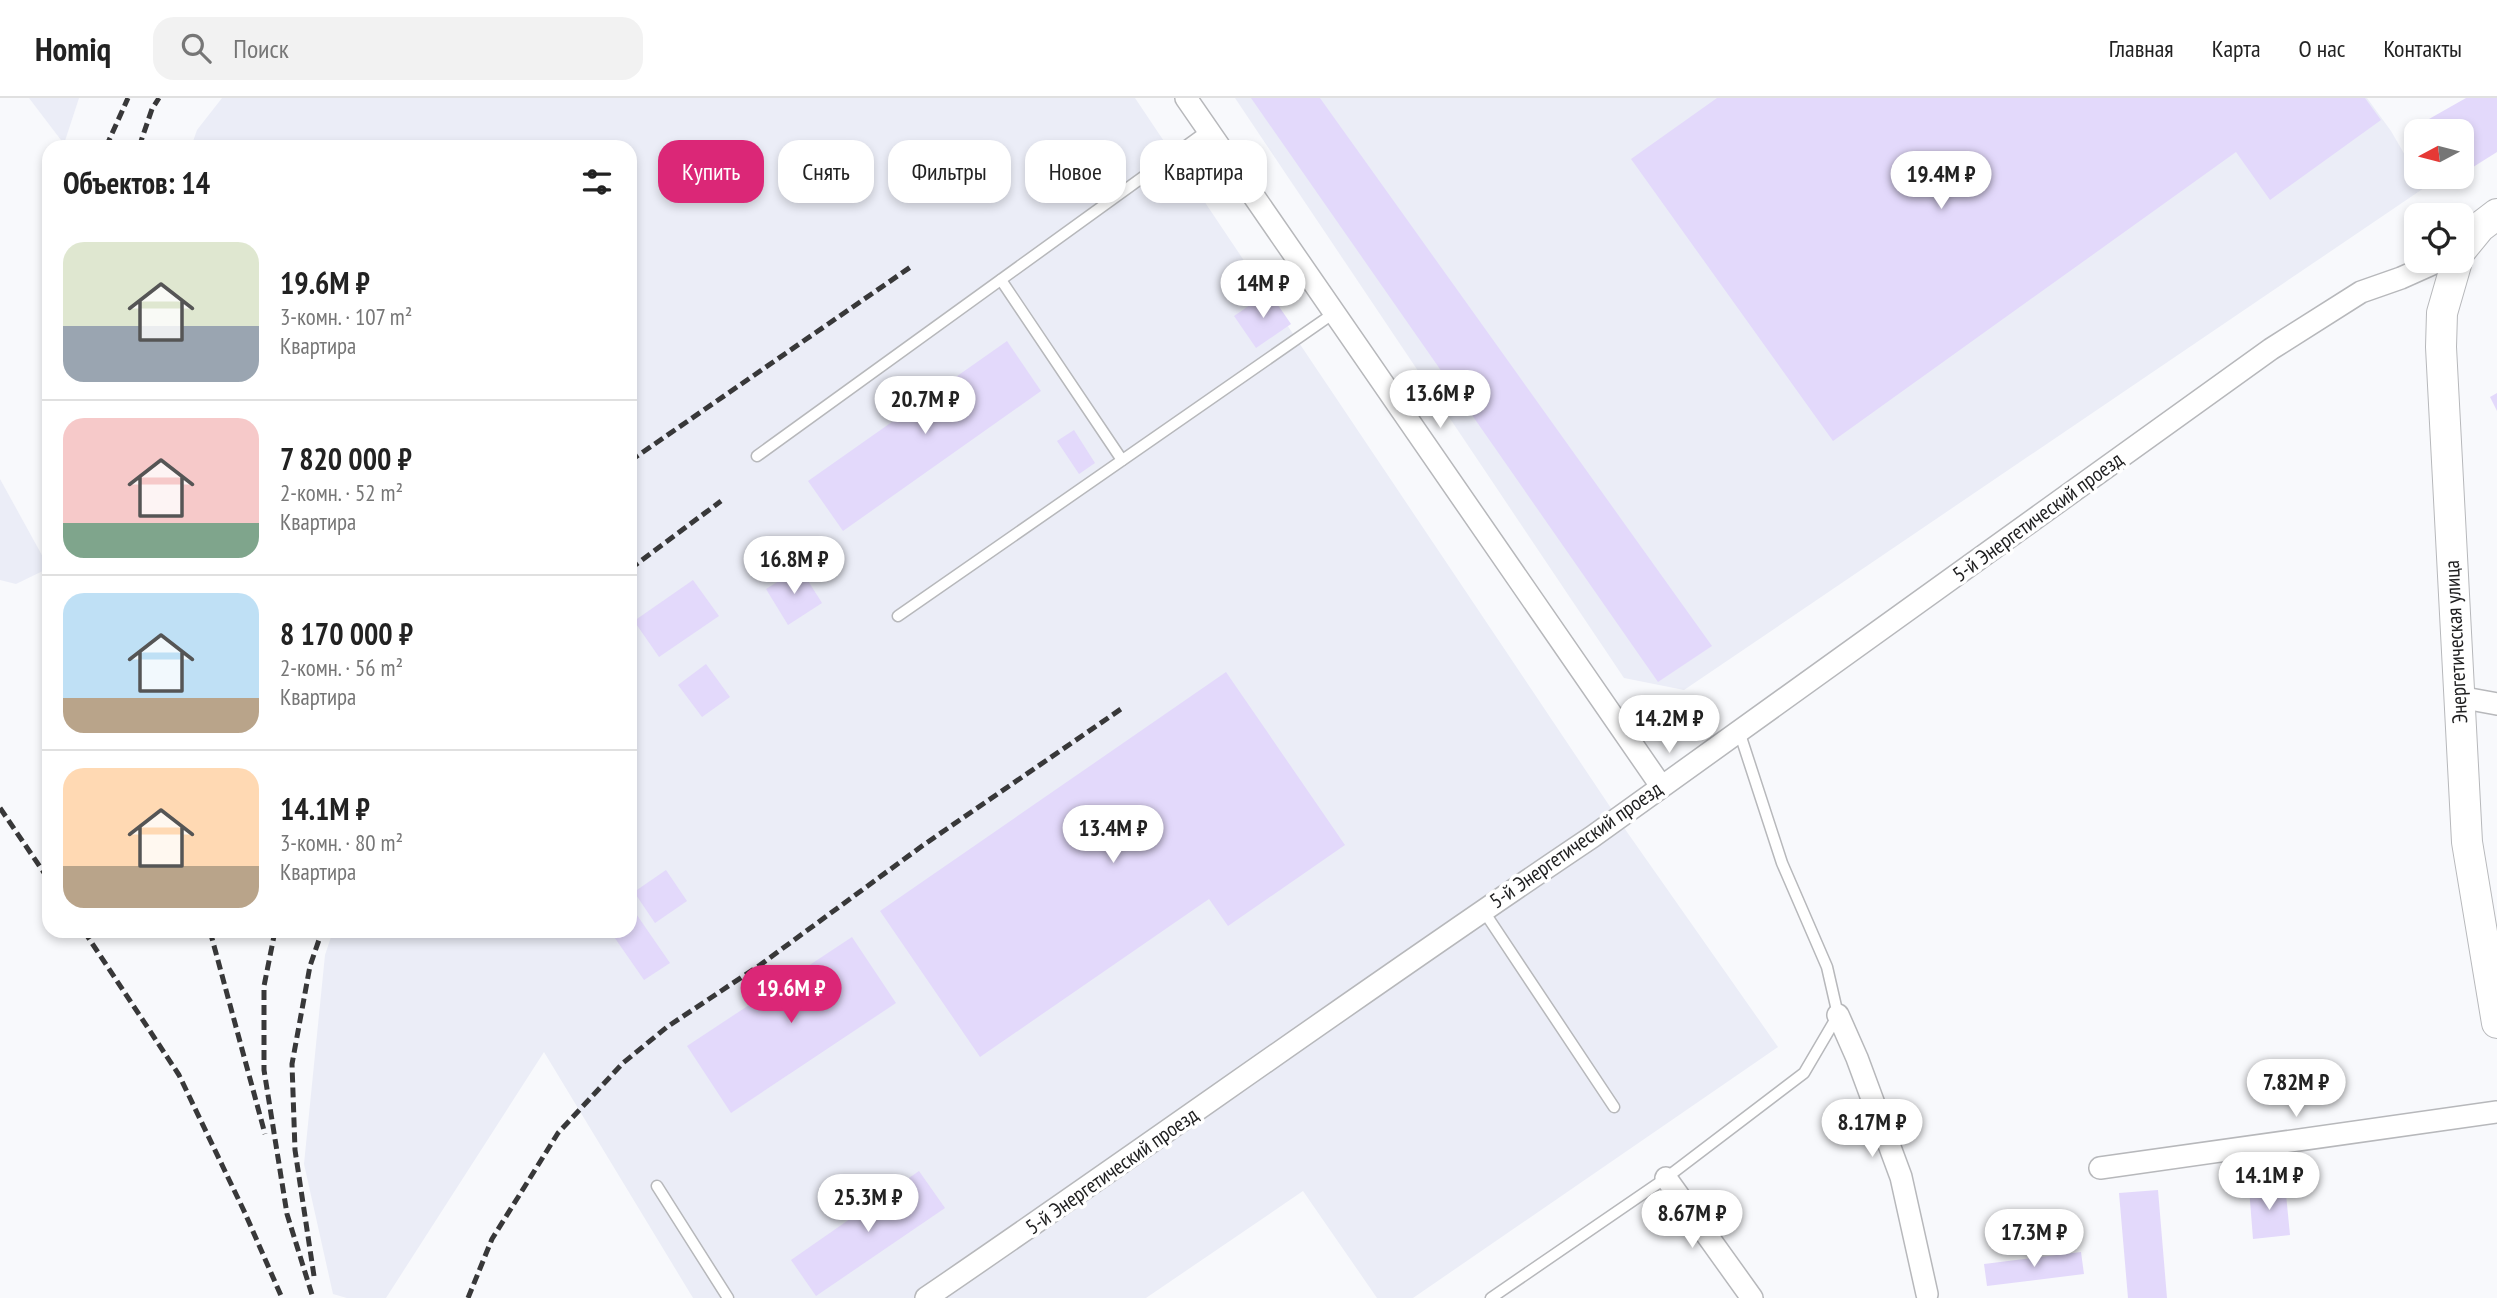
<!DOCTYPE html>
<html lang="ru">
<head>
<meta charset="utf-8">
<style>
  :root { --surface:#fff; --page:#f2f2f2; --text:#222; --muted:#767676; --line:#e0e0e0; --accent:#db2777 }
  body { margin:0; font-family:"PT Sans Narrow",sans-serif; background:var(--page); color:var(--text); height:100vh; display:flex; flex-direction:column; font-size:26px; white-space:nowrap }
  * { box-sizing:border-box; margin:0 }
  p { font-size:23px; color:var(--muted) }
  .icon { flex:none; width:38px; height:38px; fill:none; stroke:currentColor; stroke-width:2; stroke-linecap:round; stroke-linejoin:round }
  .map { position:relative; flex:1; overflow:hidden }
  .drawer { position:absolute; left:42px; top:42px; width:595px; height:798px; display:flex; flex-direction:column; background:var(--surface); border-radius:21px; box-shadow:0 4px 10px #0003 }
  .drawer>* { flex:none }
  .guide { position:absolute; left:658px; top:42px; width:665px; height:63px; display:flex; gap:14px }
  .needle { width:46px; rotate:263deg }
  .controls { position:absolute; left:2404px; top:21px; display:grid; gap:14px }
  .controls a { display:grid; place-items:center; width:70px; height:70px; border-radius:14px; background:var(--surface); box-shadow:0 4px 10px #0003; font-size:35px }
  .price { position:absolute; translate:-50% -60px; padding:0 16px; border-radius:24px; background:#fff; color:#222; font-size:23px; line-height:46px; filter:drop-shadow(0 2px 4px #0008) }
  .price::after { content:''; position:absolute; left:50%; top:42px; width:21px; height:16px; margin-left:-10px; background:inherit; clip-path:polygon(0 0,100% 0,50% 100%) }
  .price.on { background:var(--accent); color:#fff }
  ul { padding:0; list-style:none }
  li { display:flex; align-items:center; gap:21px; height:175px; padding:0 21px }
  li+li { border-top:2px solid var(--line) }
  li span { display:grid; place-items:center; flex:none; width:196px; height:140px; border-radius:21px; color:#555 }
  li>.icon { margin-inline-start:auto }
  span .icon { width:84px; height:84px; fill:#fffc; stroke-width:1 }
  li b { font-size:30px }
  h2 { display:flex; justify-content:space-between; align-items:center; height:84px; padding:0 21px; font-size:30px }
  .pill { padding:0 24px; border-radius:21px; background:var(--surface); box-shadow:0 4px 10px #0003; font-size:24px; line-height:63px }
  .pill.on { background:var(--accent); color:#fff }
  header { display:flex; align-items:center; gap:42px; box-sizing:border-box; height:98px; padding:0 35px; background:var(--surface); border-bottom:2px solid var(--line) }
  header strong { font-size:33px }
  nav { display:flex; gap:38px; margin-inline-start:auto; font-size:24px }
  .search { width:490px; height:63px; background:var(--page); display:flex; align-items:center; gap:18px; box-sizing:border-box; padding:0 24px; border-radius:21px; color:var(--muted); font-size:26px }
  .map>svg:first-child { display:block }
  .built { fill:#ebedf7 }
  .building { fill:#e3d9fb }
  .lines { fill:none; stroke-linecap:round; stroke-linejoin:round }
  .service-casing { stroke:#b7b8bb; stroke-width:13 }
  .minor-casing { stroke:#b7b8bb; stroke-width:24 }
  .secondary-casing { stroke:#b7b8bb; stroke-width:32 }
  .service { stroke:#fff; stroke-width:10 }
  .minor { stroke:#fff; stroke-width:21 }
  .secondary { stroke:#fff; stroke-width:30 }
  .rail { stroke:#383839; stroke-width:5; stroke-dasharray:10 5; stroke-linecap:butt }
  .labels { text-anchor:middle; stroke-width:7; stroke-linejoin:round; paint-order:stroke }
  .street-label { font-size:21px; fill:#202021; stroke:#fff }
</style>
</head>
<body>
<header>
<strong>Homiq</strong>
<div class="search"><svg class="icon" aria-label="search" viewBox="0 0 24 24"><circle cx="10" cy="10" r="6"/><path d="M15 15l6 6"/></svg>Поиск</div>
<nav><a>Главная</a><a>Карта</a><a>О нас</a><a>Контакты</a></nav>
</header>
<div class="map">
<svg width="2497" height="1200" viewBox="0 0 2497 1200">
  <rect width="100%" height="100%" fill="#f8f9fc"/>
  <g class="built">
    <path d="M29 0H79L64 46Z"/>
    <path d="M222 0H1135L1627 734 1778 949 1413 1200H1377L1303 1093 1146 1200H693L544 954 386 1200H347L333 1196 304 1066 325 857 333 833H630V49H191L197 32Z"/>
    <path d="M1235 0H2367L2391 33 2424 90 1684 592 1624 580Z"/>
    <path d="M0 381 49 470 16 486 0 482Z"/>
  </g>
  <g class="building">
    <path d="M1251 0H1320L1712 548 1658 584Z"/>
    <path d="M1717 0H2365L2381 22 2270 102 2236 54 1833 343 1631 61Z"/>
    <path d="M2466 0H2497V54L2462 76V33H2436L2429 21Z"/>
    <path d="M1269 194 1291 226 1256 250 1234 218Z"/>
    <path d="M1007 243 1041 293 843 433 808 383Z"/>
    <path d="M2497 295V313L2490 299Z"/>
    <path d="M1074 332 1095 365 1079 376 1057 343Z"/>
    <path d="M800 470 822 505 788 527 766 491Z"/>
    <path d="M693 482 719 518 659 559 634 523Z"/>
    <path d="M706 566 730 599 702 619 678 587Z"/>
    <path d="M1226 574 1345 747 1228 828 1209 801 980 959 880 813Z"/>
    <path d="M666 772 687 803 655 825 634 794Z"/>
    <path d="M630 807 670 865 644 882 610 833H630Z"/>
    <path d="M852 839 896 905 731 1015 687 948Z"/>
    <path d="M919 1073 945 1110 816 1198 791 1162Z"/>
    <path d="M2285 1086 2290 1137 2253 1141 2249 1090Z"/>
    <path d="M2158 1092 2167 1200H2128L2119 1095Z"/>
    <path d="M2081 1154 2084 1176 1987 1188 1984 1166Z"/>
  </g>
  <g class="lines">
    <defs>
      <g id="service">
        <path d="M1001 182 1122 362"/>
        <path d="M757 358 1208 32"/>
        <path d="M898 518 1334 215"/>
        <path d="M1483 812 1614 1009"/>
        <path d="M657 1088 728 1200"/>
        <path d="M1491 1200 1666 1080 1804 975 1838 917 1827 869 1782 765 1739 633"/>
      </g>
      <g id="minor">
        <path d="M1186 0 1661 688"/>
        <path d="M2459 599 2497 606"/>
        <path d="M1838 917 1857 960 1901 1079 1927 1196"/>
        <path d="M2100 1070 2497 1014"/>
        <path d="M1666 1080 1752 1200"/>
        <path d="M926 1200C1149 1048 1368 889 1592 739L2271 251 2361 194 2401 180 2439 163"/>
      </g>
      <g id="secondary">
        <path d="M2462 151 2480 129 2497 116"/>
        <path d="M2457 163 2442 215 2441 249 2467 744 2497 925"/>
      </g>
    </defs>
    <use href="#service" class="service-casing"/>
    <use href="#minor" class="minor-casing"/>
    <use href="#secondary" class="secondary-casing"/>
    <use href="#service" class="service"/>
    <use href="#minor" class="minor"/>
    <use href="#secondary" class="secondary"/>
    <g class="rail">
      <path d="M106 49 128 0"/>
      <path d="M139 49 152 11 159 0"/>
      <path d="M630 363 912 168"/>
      <path d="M630 471 721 403"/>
      <path d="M0 710 49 782"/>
      <path d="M84 833 179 977 245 1115 282 1200"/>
      <path d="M210 833 265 1036"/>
      <path d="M275 833 264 888V972L287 1116 313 1200"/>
      <path d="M314 1178 295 1052 292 966 310 868 322 833"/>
      <path d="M468 1200 492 1141 558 1035 623 965 667 929 760 867 922 748 1121 611"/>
    </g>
  </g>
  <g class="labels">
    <g class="street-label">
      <text transform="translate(2038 419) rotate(-36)" y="7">5-й Энергетический проезд</text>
      <text transform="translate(2456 544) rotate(-93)" y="7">Энергетическая улица</text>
      <text transform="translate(1576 747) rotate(-35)" y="7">5-й Энергетический проезд</text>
      <text transform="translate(1112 1073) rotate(-35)" y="7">5-й Энергетический проезд</text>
    </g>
  </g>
</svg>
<div class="controls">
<a><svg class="needle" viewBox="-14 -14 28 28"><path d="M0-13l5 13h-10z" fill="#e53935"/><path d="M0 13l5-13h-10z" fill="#767676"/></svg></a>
<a><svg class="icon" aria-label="locate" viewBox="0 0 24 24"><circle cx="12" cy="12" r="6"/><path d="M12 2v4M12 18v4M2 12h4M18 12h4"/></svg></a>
</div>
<b class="price" style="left:1941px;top:113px">19.4M ₽</b>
<b class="price" style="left:1263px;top:222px">14M ₽</b>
<b class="price" style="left:1440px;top:332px">13.6M ₽</b>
<b class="price" style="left:925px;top:338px">20.7M ₽</b>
<b class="price" style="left:794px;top:498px">16.8M ₽</b>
<b class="price" style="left:1669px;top:657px">14.2M ₽</b>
<b class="price" style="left:1113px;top:767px">13.4M ₽</b>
<b class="price on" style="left:791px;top:927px">19.6M ₽</b>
<b class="price" style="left:2296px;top:1021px">7.82M ₽</b>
<b class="price" style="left:1872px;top:1061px">8.17M ₽</b>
<b class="price" style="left:2269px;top:1114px">14.1M ₽</b>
<b class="price" style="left:868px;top:1136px">25.3M ₽</b>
<b class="price" style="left:1692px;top:1152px">8.67M ₽</b>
<b class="price" style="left:2034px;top:1171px">17.3M ₽</b>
<div class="guide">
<a class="pill on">Купить</a>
<a class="pill">Снять</a>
<a class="pill">Фильтры</a>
<a class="pill">Новое</a>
<a class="pill">Квартира</a>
</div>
<section class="drawer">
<h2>Объектов: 14<svg class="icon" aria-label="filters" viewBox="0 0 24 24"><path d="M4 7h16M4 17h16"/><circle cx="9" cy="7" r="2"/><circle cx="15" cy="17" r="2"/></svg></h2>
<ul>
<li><span style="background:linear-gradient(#dfe7d0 60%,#9aa5b1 0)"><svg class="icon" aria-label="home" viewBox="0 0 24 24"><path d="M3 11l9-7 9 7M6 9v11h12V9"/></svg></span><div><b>19.6M ₽</b><p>3-комн. · 107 m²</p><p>Квартира</p></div></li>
<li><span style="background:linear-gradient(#f6c9c9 75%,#7fa58c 0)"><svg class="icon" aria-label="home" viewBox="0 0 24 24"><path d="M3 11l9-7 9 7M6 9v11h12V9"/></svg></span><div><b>7 820 000 ₽</b><p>2-комн. · 52 m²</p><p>Квартира</p></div></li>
<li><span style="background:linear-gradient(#bfe0f5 75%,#b9a48a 0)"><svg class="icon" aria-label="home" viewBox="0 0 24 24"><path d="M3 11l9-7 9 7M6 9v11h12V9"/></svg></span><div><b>8 170 000 ₽</b><p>2-комн. · 56 m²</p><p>Квартира</p></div></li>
<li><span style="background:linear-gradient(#ffd9b3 70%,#b9a48a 0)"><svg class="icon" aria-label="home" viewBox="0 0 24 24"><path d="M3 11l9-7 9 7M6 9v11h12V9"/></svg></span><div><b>14.1M ₽</b><p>3-комн. · 80 m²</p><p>Квартира</p></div></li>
</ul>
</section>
</div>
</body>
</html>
